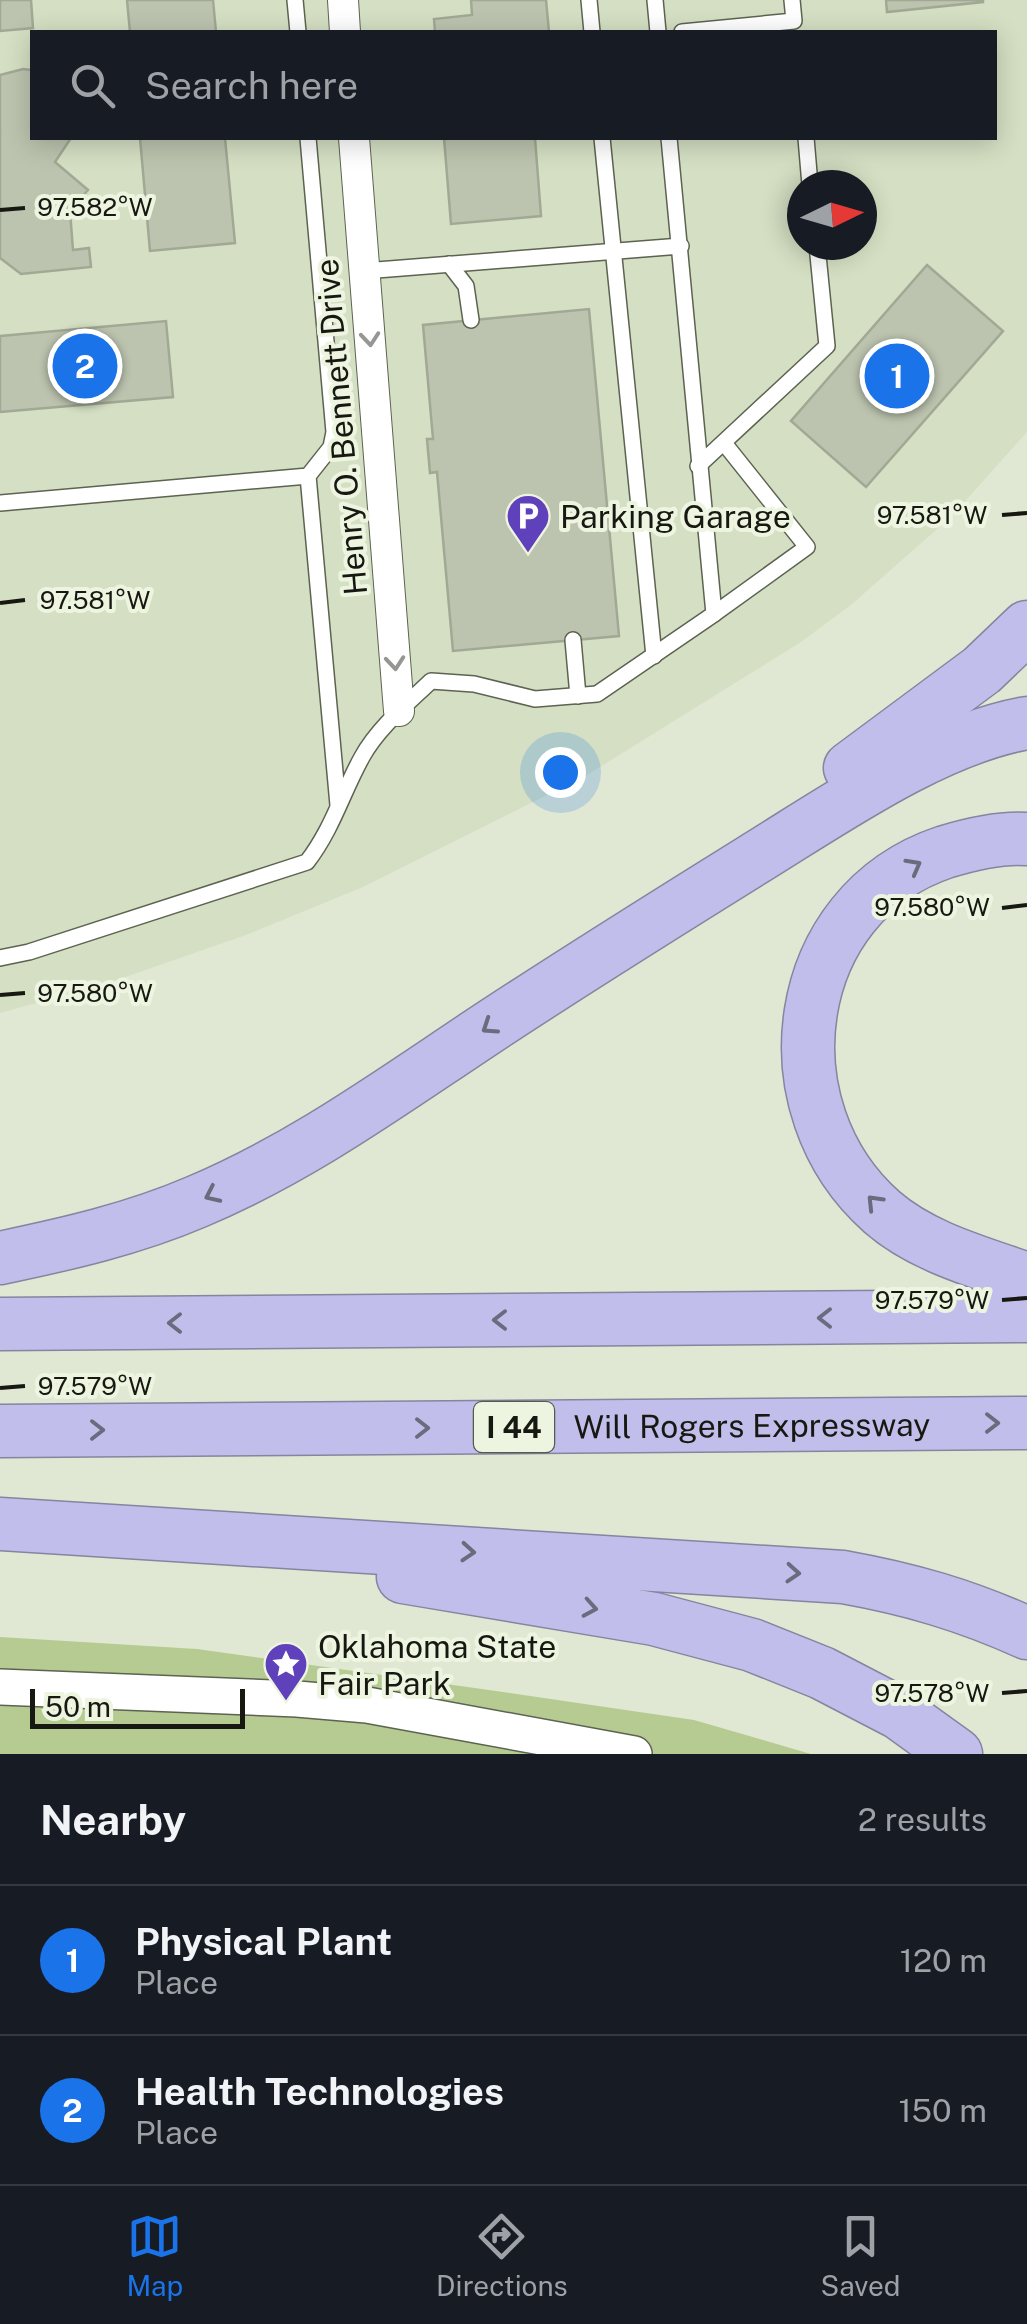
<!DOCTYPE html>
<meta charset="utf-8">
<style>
body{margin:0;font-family:"Public Sans",sans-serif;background:#242831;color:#f1f3f6}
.compass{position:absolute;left:787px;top:170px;width:90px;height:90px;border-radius:50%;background:#171b24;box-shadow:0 5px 25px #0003;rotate:85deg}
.scale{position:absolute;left:30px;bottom:25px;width:215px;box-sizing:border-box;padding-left:10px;border:5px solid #161811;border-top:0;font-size:28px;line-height:35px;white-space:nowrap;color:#161811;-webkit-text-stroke:8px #edf5e0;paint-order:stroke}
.you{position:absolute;left:560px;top:772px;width:35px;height:35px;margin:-25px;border:8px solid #fff;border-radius:50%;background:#1a73e8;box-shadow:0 0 0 15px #1a73e833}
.badge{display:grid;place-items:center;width:65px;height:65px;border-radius:50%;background:#1a73e8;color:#fff;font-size:32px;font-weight:700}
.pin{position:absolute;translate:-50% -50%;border:5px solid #fff;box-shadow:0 2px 10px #0006}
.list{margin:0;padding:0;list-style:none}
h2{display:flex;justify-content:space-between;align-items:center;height:130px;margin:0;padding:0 40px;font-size:42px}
h2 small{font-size:32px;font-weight:400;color:#9ea1a6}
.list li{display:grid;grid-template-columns:65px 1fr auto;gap:30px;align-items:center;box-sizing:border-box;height:150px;padding:0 40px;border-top:2px solid #363941}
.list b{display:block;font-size:38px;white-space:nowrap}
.list p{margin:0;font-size:32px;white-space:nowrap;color:#9ea1a6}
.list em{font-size:32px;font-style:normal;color:#9ea1a6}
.icon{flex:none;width:55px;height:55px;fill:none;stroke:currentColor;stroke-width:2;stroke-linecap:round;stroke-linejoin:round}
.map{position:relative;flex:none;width:1027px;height:1754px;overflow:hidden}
.search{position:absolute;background:#171b24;box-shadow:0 5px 25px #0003;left:30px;right:30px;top:30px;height:110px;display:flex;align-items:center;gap:25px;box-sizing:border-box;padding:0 35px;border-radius:0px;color:#9ea1a6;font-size:38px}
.sheet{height:430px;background:#171b24}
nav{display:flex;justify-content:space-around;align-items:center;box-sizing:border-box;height:140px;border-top:2px solid #363941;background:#171b24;font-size:28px;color:#9ea1a6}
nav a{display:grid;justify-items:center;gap:5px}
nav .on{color:#1a73e8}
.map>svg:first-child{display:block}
</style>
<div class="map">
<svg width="1027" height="1754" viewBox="0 0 1027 1754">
<rect width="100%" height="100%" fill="#e0e8d3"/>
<path fill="#d4dfc3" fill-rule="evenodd" d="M0,0H1027V432L952,516L852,604L801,642L587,775L363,887L246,935L105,984L0,1013ZM32,32H994V138H32ZM802,185H862V245H802Z"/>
<polygon fill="#b6cb91" points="0,1637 197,1649 503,1692 694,1720 811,1754 0,1754"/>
<g fill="#bcc4af" stroke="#a1a995" stroke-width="2.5">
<polygon points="0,0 31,0 33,28 0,31"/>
<polygon points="127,0 213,0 216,32 130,32"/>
<polygon points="471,0 546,0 549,32 435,32 434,19 472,15"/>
<polygon points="886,0 983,0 983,2 887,12"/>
<polygon points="23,69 32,70 32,138 71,138 55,162 88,190 70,211 73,250 89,248 91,267 21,274 0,258 0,75"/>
<polygon points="140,138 225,138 235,243 150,251"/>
<polygon points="444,138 535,138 541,216 451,224"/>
<polygon points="927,265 1003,331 866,487 791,421"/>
<polygon points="589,309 619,636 453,651 437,472 430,473 427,439 433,439 423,325"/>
<polygon points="166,321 173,397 0,412 0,336"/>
</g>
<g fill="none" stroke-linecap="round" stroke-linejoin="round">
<defs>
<g id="service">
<polyline points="295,0 298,32"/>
<polyline points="589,0 592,32"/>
<polyline points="655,0 658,32"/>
<polyline points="682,32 794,21 792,0"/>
<polyline points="602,138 654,656"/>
<polyline points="806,138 810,185"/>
<polyline points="449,264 466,286 471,320"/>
<polyline points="364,271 681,246"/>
<polyline points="698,466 827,346 817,245"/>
<polyline points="308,476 338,805"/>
<polyline points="0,503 308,476 331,447 334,432 308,138"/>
<polyline points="714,614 807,547 724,443"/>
<polyline points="573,640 578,696"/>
<path d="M0,958L29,952L307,862C333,828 342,793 362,757C378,728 407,704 431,681L474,684L535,699L597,694L714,614L669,138"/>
</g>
<g id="minor">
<polyline points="343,0 345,32"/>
<polyline points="354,138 399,711"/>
</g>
<polyline id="tertiary" points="0,1687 297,1699 367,1705 634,1754"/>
<g id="motorway">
<polyline points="850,768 982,670 1027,627"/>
<path d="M1027,839C1000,837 971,844 945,852C789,904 764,1108 882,1212C922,1247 979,1262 1027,1279"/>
<path d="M0,1258C67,1244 133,1229 196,1202C299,1159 390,1093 482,1032C571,973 661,917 751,861C831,812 934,739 1027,723"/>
<polyline points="0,1324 1027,1316"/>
<path id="s1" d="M0,1431L1027,1423"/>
<path d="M0,1524L843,1577C910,1589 965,1605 1027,1633"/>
<polyline points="403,1577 654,1619 752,1645 822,1673 899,1713 956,1754"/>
</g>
</defs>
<use href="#service" stroke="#5c6351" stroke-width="18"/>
<use href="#minor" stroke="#5c6351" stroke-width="32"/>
<use href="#tertiary" stroke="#5c6351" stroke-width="38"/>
<use href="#motorway" stroke="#86849f" stroke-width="55"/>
<use href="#service" stroke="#fff" stroke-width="15"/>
<use href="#minor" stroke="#fff" stroke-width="30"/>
<use href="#tertiary" stroke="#fff" stroke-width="35"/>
<use href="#motorway" stroke="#c2beec" stroke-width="52"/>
</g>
<defs><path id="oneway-chevron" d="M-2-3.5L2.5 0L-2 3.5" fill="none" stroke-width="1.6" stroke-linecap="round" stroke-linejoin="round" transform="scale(2.5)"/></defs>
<g stroke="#969794">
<use href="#oneway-chevron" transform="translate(370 339) rotate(85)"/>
<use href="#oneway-chevron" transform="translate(395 663) rotate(85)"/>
</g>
<g stroke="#6c6b7e">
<use href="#oneway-chevron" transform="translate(914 866) rotate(-29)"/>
<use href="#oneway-chevron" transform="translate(489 1027) rotate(146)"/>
<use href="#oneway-chevron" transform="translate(212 1195) rotate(155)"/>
<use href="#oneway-chevron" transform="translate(874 1202) rotate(-134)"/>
<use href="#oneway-chevron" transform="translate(825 1318) rotate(180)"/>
<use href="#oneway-chevron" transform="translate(500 1320) rotate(180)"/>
<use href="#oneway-chevron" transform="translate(175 1323) rotate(180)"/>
<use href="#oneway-chevron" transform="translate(992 1423)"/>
<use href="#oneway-chevron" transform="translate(422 1428)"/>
<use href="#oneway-chevron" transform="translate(97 1430)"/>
<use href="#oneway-chevron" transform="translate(468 1552) rotate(4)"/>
<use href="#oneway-chevron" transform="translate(793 1573) rotate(4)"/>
<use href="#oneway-chevron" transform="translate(590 1608) rotate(10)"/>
</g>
<path fill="none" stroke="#161811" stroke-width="4" d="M0,210L25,208M1002,515L1027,513M0,603L25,600M1002,908L1027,905M0,995L25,993M1002,1300L1027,1298M0,1388L25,1386M1002,1693L1027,1691"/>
<defs>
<symbol id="parking-pin" viewBox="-11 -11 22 30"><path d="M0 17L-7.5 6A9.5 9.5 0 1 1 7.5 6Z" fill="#5f42bb" stroke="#edf5e0"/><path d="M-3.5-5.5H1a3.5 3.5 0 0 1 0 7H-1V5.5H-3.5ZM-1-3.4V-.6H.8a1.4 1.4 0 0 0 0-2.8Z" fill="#fff"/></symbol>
<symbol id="sight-pin" viewBox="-11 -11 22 30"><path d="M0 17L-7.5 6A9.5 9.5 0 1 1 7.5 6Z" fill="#5f42bb" stroke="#edf5e0"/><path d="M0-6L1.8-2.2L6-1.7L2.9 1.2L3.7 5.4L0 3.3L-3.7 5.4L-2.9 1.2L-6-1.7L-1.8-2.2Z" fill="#fff"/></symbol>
</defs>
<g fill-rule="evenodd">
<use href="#parking-pin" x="503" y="491" width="50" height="68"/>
<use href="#sight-pin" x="261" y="1639" width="50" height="68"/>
</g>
<g text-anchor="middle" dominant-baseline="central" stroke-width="8" stroke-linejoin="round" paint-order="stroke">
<rect fill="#edf5e0" stroke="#565a4f" stroke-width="2.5" x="474" y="1402" width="80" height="50" rx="8"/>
<g font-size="30" font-weight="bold" fill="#161811">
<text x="514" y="1427">I 44</text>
</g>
<g font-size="32" fill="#161811" stroke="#edf5e0">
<text transform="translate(341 427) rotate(-95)">Henry O. Bennett Drive</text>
<text stroke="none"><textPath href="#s1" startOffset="752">Will Rogers Expressway</textPath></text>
</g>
<g font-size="32" fill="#161811" stroke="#edf5e0" text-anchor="start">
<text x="560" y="516">Parking Garage</text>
<text x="318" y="1646">Oklahoma State<tspan x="318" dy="37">Fair Park</tspan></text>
</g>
</g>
<g font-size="25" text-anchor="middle" fill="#161811" stroke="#edf5e0" stroke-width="8" stroke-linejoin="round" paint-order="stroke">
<text x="95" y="216">97.582°W</text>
<text x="932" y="524">97.581°W</text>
<text x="95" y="609">97.581°W</text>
<text x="932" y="916">97.580°W</text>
<text x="95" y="1002">97.580°W</text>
<text x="932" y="1309">97.579°W</text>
<text x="95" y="1395">97.579°W</text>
<text x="932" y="1702">97.578°W</text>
</g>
</svg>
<svg class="compass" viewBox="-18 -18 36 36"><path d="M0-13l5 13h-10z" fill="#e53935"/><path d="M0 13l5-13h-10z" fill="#9ea1a6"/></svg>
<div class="scale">50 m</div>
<div class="you"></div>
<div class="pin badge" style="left:897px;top:376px">1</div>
<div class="pin badge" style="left:85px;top:366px">2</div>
<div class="search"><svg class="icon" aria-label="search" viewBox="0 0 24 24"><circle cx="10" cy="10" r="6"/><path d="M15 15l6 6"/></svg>Search here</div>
</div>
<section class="sheet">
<h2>Nearby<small>2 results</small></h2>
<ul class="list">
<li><span class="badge">1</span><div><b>Physical Plant</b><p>Place</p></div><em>120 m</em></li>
<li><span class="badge">2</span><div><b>Health Technologies</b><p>Place</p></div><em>150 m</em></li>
</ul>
</section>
<nav>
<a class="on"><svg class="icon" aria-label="map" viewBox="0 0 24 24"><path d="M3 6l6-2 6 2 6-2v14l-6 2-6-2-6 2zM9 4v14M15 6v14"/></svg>Map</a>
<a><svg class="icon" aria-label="directions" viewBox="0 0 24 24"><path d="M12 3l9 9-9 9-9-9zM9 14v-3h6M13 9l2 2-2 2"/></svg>Directions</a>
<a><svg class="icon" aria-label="saved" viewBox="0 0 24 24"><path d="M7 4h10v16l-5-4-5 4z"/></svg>Saved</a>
</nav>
